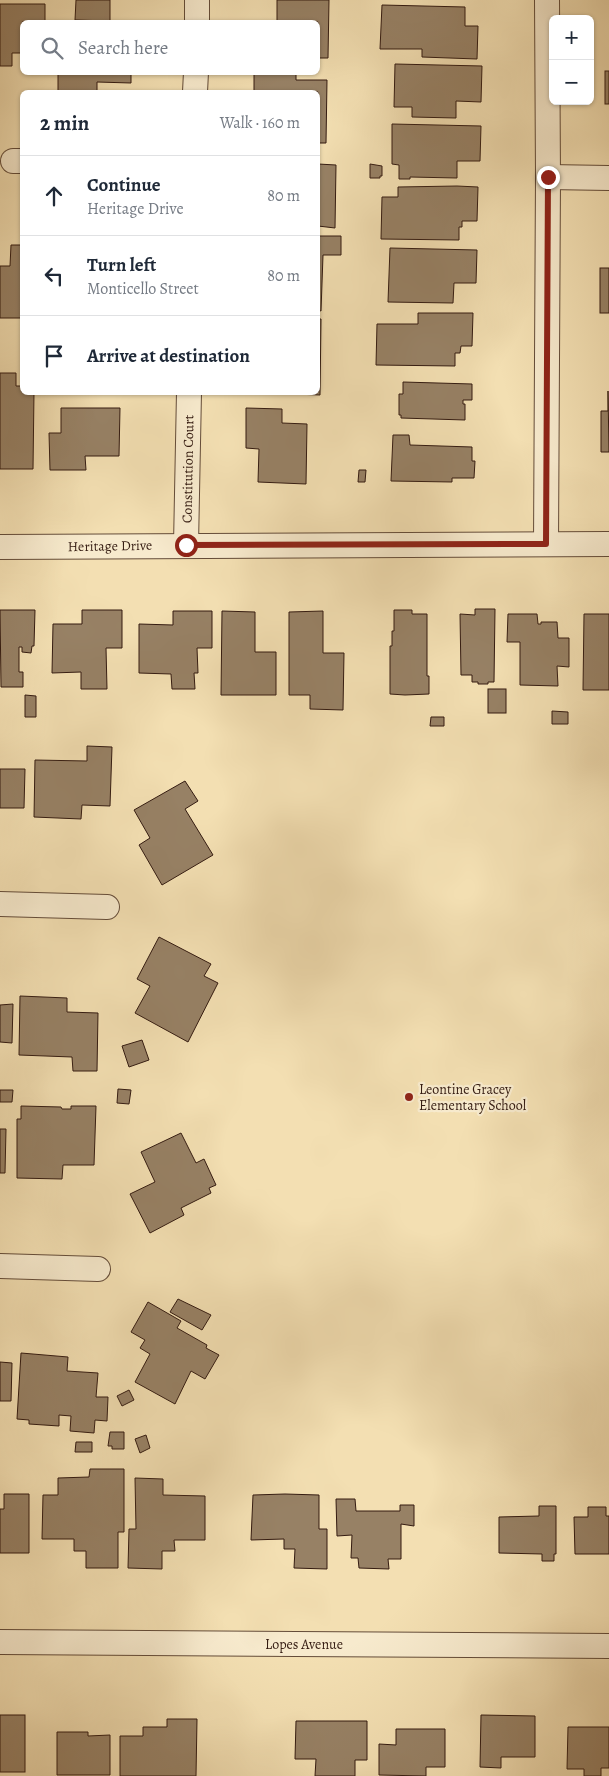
<!DOCTYPE html>
<meta charset="utf-8">
<style>
body{margin:0;font-family:Alegreya,serif;background:#f2f2f3;color:#1f2937}
.controls{position:absolute;right:15px;top:15px;display:grid;overflow:hidden;border-radius:8px;box-shadow:0 1px 4px #0004}
.controls button{width:45px;height:45px;display:grid;place-items:center;padding:0;border:0;border-bottom:1px solid #e0e1e3;background:#fff;color:#1f2937;font:25px sans-serif}
.stop{position:absolute;width:15px;height:15px;margin:-11px;border:4px solid #8f2418;border-radius:50%;background:#fff}
.stop.end{background:#8f2418;border-color:#fff;box-shadow:0 1px 5px #0008}
.list{margin:0;padding:0;list-style:none}
h2{display:flex;justify-content:space-between;align-items:center;height:65px;margin:0;padding:0 20px;font-size:21px}
h2 small{font-size:16px;font-weight:400;color:#747a83}
.list li{display:grid;grid-template-columns:32px 1fr auto;gap:15px;align-items:center;box-sizing:border-box;height:80px;padding:0 20px;border-top:1px solid #e0e1e3}
.list b{display:block;font-size:19px;white-space:nowrap}
.list p{margin:0;font-size:16px;white-space:nowrap;color:#747a83}
.list em{font-size:16px;font-style:normal;color:#747a83}
.icon{flex:none;width:28px;height:28px;fill:none;stroke:currentColor;stroke-width:2;stroke-linecap:round;stroke-linejoin:round}
.map{position:relative;flex:none;width:609px;height:1776px;overflow:hidden}
.search{position:absolute;background:#fff;box-shadow:0 1px 4px #0004;left:20px;top:20px;width:300px;height:55px;display:flex;align-items:center;gap:12px;box-sizing:border-box;padding:0 18px;border-radius:8px;color:#747a83;font-size:19px}
.panel{position:absolute;background:#fff;box-shadow:0 1px 4px #0004;left:20px;top:90px;width:300px;height:305px;border-radius:8px}
.map>svg:first-child{display:block}
</style>
<div class="map">
<svg width="609" height="1776" viewBox="0 0 609 1776">
<rect width="100%" height="100%" fill="#f3dfb2"/>
<filter id="stains"><feTurbulence type="fractalNoise" baseFrequency=".004" numOctaves="4"/><feColorMatrix values="0 0 0 0 .2 0 0 0 0 .09 0 0 0 0 .02 0 0 0 .5 -.17"/></filter>
<radialGradient id="worn" r=".72"><stop offset=".6" stop-color="#630" stop-opacity="0"/><stop offset="1" stop-color="#630" stop-opacity=".3"/></radialGradient>
<g fill="#978165" stroke="#341b11">
<polygon points="76,0 110,0 110,21 75,20"/>
<polygon points="277,0 329,0 328,58 318,58 318,22 277,22"/>
<polygon points="0,4 45,4 45,22 22,22 22,53 12,53 12,66 0,66"/>
<polygon points="382,5 465,7 465,26 478,26 477,59 422,57 422,49 380,49"/>
<polygon points="395,64 482,66 481,102 456,101 456,118 412,117 412,107 394,107"/>
<rect x="605" y="71" width="4" height="33"/>
<polygon points="58,72 131,72 131,83 97,82 97,92 58,92"/>
<polygon points="254,72 296,72 296,80 327,80 326,143 318,143 318,92 254,92"/>
<polygon points="392,124 481,126 480,161 457,161 457,178 410,177 410,179 399,179 399,165 392,164"/>
<polygon points="318,164 336,165 335,228 318,226"/>
<polygon points="370,164 382,166 382,176 380,176 380,178 370,178"/>
<polygon points="457,186 478,187 477,221 462,221 462,227 459,227 459,240 381,239 382,197 398,197 398,187"/>
<polygon points="318,236 341,236 341,255 323,255 321,311 318,310"/>
<polygon points="11,245 22,245 22,318 0,318 0,266 10,266"/>
<polygon points="390,248 477,250 476,283 454,283 453,303 388,302"/>
<rect x="600" y="268" width="9" height="45"/>
<polygon points="418,313 473,313 472,346 461,346 460,353 455,353 455,366 376,365 377,324 418,324"/>
<polygon points="318,319 321,319 320,395 268,393 318,392"/>
<polygon points="0,373 16,373 16,386 22,386 22,392 34,392 33,469 0,469"/>
<polygon points="403,382 472,384 472,400 463,400 463,404 465,404 465,420 401,418 401,415 399,415 399,394 403,394"/>
<polygon points="608,391 609,452 601,452 601,411 608,411"/>
<polygon points="61,408 120,408 119,456 85,456 86,470 50,470 49,433 61,433"/>
<polygon points="246,408 282,409 282,423 307,424 306,484 258,482 259,449 246,448"/>
<polygon points="393,435 409,435 410,445 472,447 472,461 475,461 474,478 452,478 452,482 391,481"/>
<polygon points="359,470 366,470 365,482 358,482"/>
<polygon points="475,609 495,609 494,682 488,682 488,684 478,684 478,682 472,682 472,675 461,675 460,614 475,615"/>
<polygon points="0,610 35,610 34,646 32,646 31,653 22,652 22,647 19,647 19,672 23,672 23,687 1,687"/>
<polygon points="82,610 122,610 122,648 106,648 107,689 81,689 81,672 52,673 53,624 82,624"/>
<polygon points="394,610 412,610 412,614 427,614 427,676 429,676 429,694 405,695 390,694 390,646 392,646 392,631 394,631"/>
<polygon points="173,611 212,611 212,648 197,648 198,673 194,673 195,689 172,689 171,674 139,673 139,624 173,625"/>
<polygon points="222,611 255,612 255,652 276,652 276,695 221,695"/>
<polygon points="323,611 323,653 344,653 343,710 310,709 310,695 289,695 289,612"/>
<polygon points="508,614 537,614 538,624 541,624 541,622 557,622 558,638 569,638 569,667 557,666 558,686 520,685 520,642 507,642"/>
<polygon points="584,614 609,614 609,690 583,690"/>
<rect x="488" y="689" width="18" height="24"/>
<polygon points="25,695 36,696 36,717 25,717"/>
<polygon points="552,711 568,712 568,724 552,724"/>
<polygon points="431,717 444,717 444,726 430,726"/>
<polygon points="87,746 112,747 110,806 82,805 81,819 34,817 35,760 87,761"/>
<polygon points="0,769 25,769 24,808 0,808"/>
<polygon points="185,781 198,801 185,809 213,855 162,885 139,845 150,838 134,810"/>
<polygon points="159,937 211,964 204,976 218,983 188,1042 135,1013 150,986 137,979"/>
<polygon points="20,996 67,998 67,1012 98,1013 97,1071 73,1071 72,1057 19,1055"/>
<polygon points="13,1004 12,1043 0,1042 0,1005"/>
<polygon points="142,1040 149,1060 129,1067 122,1046"/>
<polygon points="118,1089 131,1090 129,1104 117,1103"/>
<polygon points="0,1090 13,1090 12,1102 0,1102"/>
<polygon points="21,1106 61,1107 62,1109 71,1109 71,1106 96,1106 94,1165 63,1165 62,1179 17,1178 17,1119 21,1119"/>
<polygon points="0,1129 6,1129 5,1173 0,1173"/>
<polygon points="181,1133 196,1163 204,1159 216,1185 209,1188 211,1193 181,1208 184,1215 150,1233 130,1194 155,1182 141,1152"/>
<polygon points="178,1299 211,1315 202,1330 170,1312"/>
<polygon points="148,1302 181,1321 177,1328 207,1345 206,1348 219,1355 205,1379 191,1371 175,1404 135,1382 150,1354 140,1348 145,1340 131,1332"/>
<polygon points="21,1353 68,1357 67,1371 98,1373 96,1397 108,1397 107,1421 95,1420 94,1433 70,1431 71,1416 59,1415 59,1426 29,1424 29,1420 17,1419"/>
<polygon points="0,1362 12,1363 11,1401 0,1401"/>
<polygon points="129,1390 134,1400 122,1406 117,1396"/>
<polygon points="110,1432 124,1432 124,1449 112,1449 112,1446 108,1446"/>
<polygon points="146,1435 150,1448 140,1453 135,1439"/>
<polygon points="76,1442 92,1442 92,1452 75,1452"/>
<polygon points="90,1469 124,1469 124,1532 118,1532 118,1568 86,1568 86,1551 74,1551 74,1539 42,1539 43,1495 58,1495 58,1478 89,1477"/>
<polygon points="135,1478 163,1479 163,1495 205,1496 205,1540 174,1540 175,1551 162,1551 162,1569 128,1568 129,1529 136,1529"/>
<polygon points="4,1494 29,1494 29,1553 0,1553 0,1509 4,1509"/>
<polygon points="285,1494 319,1495 319,1529 327,1529 327,1569 294,1568 295,1549 284,1549 284,1539 251,1540 253,1495"/>
<polygon points="336,1499 355,1499 356,1511 400,1511 400,1505 414,1505 414,1526 401,1524 401,1559 388,1559 389,1569 359,1568 358,1558 351,1558 352,1535 337,1536"/>
<polygon points="539,1506 556,1506 556,1554 554,1554 554,1561 542,1561 542,1554 499,1553 499,1517 539,1516"/>
<polygon points="588,1507 606,1507 606,1516 609,1516 609,1554 575,1554 574,1517 588,1517"/>
<rect x="0" y="1715" width="25" height="57"/>
<polygon points="481,1715 535,1716 535,1757 501,1757 501,1768 480,1767"/>
<polygon points="167,1719 197,1719 196,1776 120,1776 120,1736 143,1736 143,1727 167,1727"/>
<polygon points="296,1721 367,1721 367,1760 355,1760 355,1776 315,1776 316,1759 295,1759"/>
<polygon points="568,1727 609,1727 609,1768 601,1768 601,1776 584,1776 584,1769 567,1769"/>
<polygon points="396,1729 445,1729 445,1767 426,1767 426,1776 379,1775 379,1744 396,1745"/>
<polygon points="57,1732 88,1732 88,1736 110,1735 110,1775 57,1775"/>
</g>
<g fill="none" stroke-linecap="round" stroke-linejoin="round">
<defs>
<g id="minor">
<polyline points="197,22 197,0"/>
<polyline points="195,92 196,72"/>
<polyline points="13,161 22,161"/>
<polyline points="548,177 609,178"/>
<polyline points="546,544 548,177 547,0"/>
<polyline points="186,545 189,392"/>
<polyline points="0,547 609,544"/>
<polyline points="0,904 107,907"/>
<polyline points="0,1266 98,1269"/>
<polyline points="0,1642 609,1646"/>
</g>
</defs>
<use href="#minor" stroke="#644c39" stroke-width="26"/>
<use href="#minor" stroke="#f7eacd" stroke-width="24"/>
</g>
<g fill="none" stroke-linecap="round" stroke-linejoin="round">
<polyline stroke="#8f2418" stroke-width="6" points="186,545 546,544 548,177"/>
</g>
<circle fill="#8f2418" stroke="#f7eacd" stroke-width="2" cx="409" cy="1097" r="5"/>
<g text-anchor="middle" dominant-baseline="central" stroke-width="4.5" stroke-linejoin="round" paint-order="stroke">
<g font-size="14" fill="#341b11" stroke="#f7eacd">
<text transform="translate(188 469) rotate(-89)">Constitution Court</text>
<text transform="translate(110 546) rotate(-1)">Heritage Drive</text>
<text x="304" y="1644">Lopes Avenue</text>
</g>
<g font-size="14" fill="#341b11" stroke="#f7eacd" text-anchor="start">
<text x="419" y="1089">Leontine Gracey<tspan x="419" dy="16">Elementary School</tspan></text>
</g>
</g>
<rect width="100%" height="100%" filter="url(#stains)"/>
<rect width="100%" height="100%" fill="url(#worn)"/>
</svg>
<div class="controls">
<button>+</button>
<button>−</button>
</div>
<div class="stop" style="left:186px;top:545px"></div>
<div class="stop end" style="left:548px;top:177px"></div>
<div class="search"><svg class="icon" aria-label="search" viewBox="0 0 24 24"><circle cx="10" cy="10" r="6"/><path d="M15 15l6 6"/></svg>Search here</div>
<section class="panel">
<h2>2 min<small>Walk · 160 m</small></h2>
<ul class="list">
<li><svg class="icon" aria-label="ahead" viewBox="0 0 24 24"><path d="M12 20V5M6 11l6-6 6 6"/></svg><div><b>Continue</b><p>Heritage Drive</p></div><em>80 m</em></li>
<li><svg class="icon" aria-label="left" viewBox="0 0 24 24"><path d="M17 20v-9H6M10 6l-5 5 5 5"/></svg><div><b>Turn left</b><p>Monticello Street</p></div><em>80 m</em></li>
<li><svg class="icon" aria-label="arrive" viewBox="0 0 24 24"><path d="M6 21V4h12l-3 4 3 4H6"/></svg><div><b>Arrive at destination</b></div></li>
</ul>
</section>
</div>
